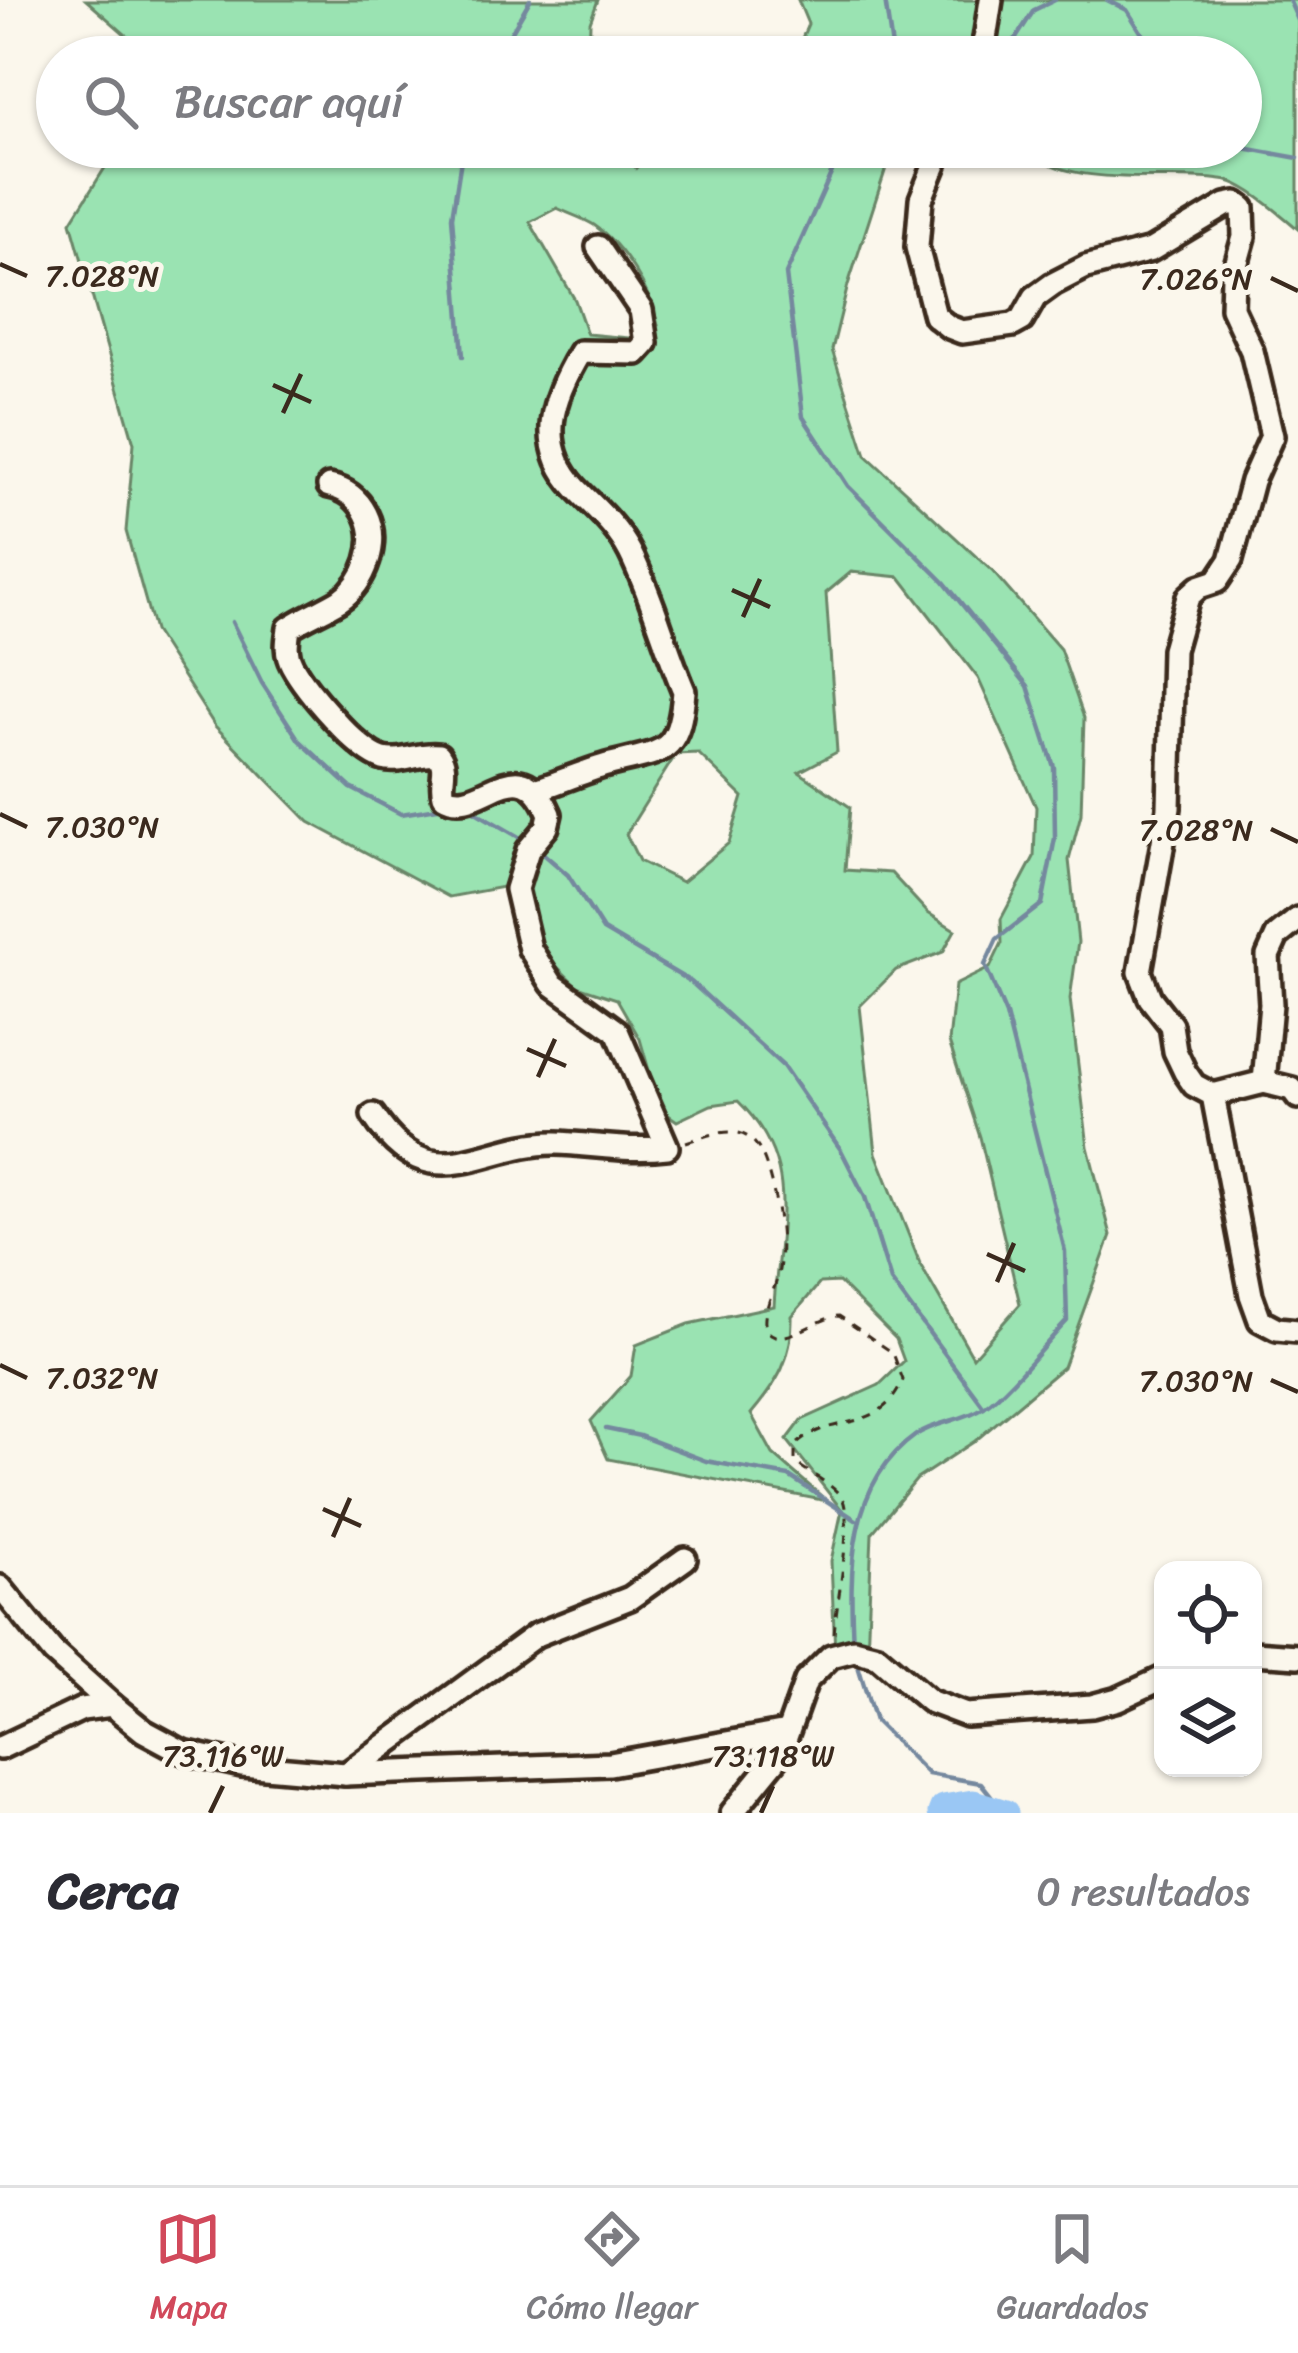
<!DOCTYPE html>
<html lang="es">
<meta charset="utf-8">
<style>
body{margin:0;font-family:Sriracha,sans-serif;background:#f2f2f3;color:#2b2b33}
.controls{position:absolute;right:36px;bottom:36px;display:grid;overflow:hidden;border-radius:24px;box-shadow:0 3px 9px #0004}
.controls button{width:108px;height:108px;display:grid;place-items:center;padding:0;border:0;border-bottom:3px solid #e1e1e2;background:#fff;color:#2b2b33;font:60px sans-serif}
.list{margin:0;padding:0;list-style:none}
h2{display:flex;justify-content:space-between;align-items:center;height:156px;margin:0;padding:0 48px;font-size:51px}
h2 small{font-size:39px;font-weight:400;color:#7c7c81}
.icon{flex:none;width:66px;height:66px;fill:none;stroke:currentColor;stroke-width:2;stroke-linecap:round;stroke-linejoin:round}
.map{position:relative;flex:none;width:1298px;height:1813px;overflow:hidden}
.search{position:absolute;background:#fff;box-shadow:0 3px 9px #0004;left:36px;right:36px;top:36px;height:132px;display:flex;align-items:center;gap:30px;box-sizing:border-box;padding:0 42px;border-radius:66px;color:#7c7c81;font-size:45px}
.sheet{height:372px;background:#fff}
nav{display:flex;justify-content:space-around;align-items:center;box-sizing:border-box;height:168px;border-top:3px solid #e1e1e2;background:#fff;font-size:33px;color:#7c7c81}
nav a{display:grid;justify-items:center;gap:6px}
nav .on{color:#d1495b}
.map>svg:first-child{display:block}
</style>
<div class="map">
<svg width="1298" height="1813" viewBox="0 0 1298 1813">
<rect width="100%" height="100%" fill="#fbf7ec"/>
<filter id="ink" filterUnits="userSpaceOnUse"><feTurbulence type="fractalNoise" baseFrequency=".00833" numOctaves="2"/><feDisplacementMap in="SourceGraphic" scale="24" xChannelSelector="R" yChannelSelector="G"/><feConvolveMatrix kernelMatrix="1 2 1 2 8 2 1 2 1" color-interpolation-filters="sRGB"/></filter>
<g filter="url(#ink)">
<g fill="#9ae3b2" stroke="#6a8668" stroke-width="3" fill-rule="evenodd">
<polygon points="86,0 598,0 590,22 589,57 151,57"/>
<path d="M798,0H1298V229C1283,216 1246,185 1228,181C1172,170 1068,193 1025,147H1241V57H794L808,24Z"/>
<path d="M118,147H621L636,168L655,147H901L887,165L848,285L832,350L866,455L993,572L1060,649L1084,718L1081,814L1069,860L1078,942L1070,999L1088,1147L1111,1235L1063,1367L975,1441L917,1479L872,1533L867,1654L835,1652L831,1561L842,1510L787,1440L802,1420L879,1385L904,1361L896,1339L839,1282L820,1283L792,1316C793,1358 778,1382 751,1414L773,1454L827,1501L608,1459L591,1421L631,1376L636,1345L689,1324L774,1306C778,1228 803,1164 738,1101L711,1105L677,1121L660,1109L640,1039L617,999L577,986L538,948L524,883L449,897L309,822L215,726L154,631L126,531L134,443L71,222ZM557,208C569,214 583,218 594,225C624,246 650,290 658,325L629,338L587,334L575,300L530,222ZM851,572L900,577L978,678L1036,807L1034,857L1001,919L1002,943L990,968L955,985L949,1042L980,1137L1020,1304L973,1357L921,1266L876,1153L860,1006L896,970L943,952L955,930L928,913L891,873L845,870L850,807L799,772L837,752L826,593ZM698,753L743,797L729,843L682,882L639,861L626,834L676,754Z"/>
</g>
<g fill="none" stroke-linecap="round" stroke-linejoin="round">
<g stroke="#74889e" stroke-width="4.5">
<polyline points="885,0 893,54 932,57"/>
<polyline points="1107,0 1127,10 1157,57"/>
<polyline points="1289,0 1298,20"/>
<polyline points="497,57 530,0"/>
<polyline points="1004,57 1034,10 1055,0"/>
<polyline points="463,147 452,217 463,356"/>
<path d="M843,147L786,274L803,417L848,486L944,582L1028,686L1054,767L1055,838L1042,904L997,939L985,965L1006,1015L1065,1251L1067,1321C1044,1345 1009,1390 984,1407C964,1421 936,1421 916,1435C848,1483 849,1571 853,1645"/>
<polyline points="1238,147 1298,158"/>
<polyline points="232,622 262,683 299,740 351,788 401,814 450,806"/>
<polyline points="467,807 524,840"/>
<polyline points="539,850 568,875 603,930 691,982 783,1066 841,1150 865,1197 891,1281 984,1407"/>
<polyline points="606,1429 640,1436 706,1461 789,1476 856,1520"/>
<polyline points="855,1656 875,1721 928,1774 981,1783 1004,1812"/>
</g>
<polyline stroke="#9ac7f4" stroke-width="27" points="941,1813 943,1808 973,1803 1005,1813"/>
<defs>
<g id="minor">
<polyline points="978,57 985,39 991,0"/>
<polyline points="942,147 921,199 917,247 935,316 949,327 962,332 1013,325 1022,320 1035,297 1053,284 1086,267 1151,250 1226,205 1236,203 1243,208 1244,237 1233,276 1232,308 1252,351 1272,436 1252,481 1231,560 1217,581 1199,587 1188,597 1173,650 1169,808 1140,972 1150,998 1171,1025 1175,1051 1185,1072 1194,1085 1213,1095 1251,1295 1260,1320 1277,1329 1298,1331"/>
<path d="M329,486C346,489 358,498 366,514C380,542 366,582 340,600C324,610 305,617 289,628C287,642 285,652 292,665C305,689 357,751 383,759C402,764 419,752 439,755C449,769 439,781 444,796C480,818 519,741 550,814L547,827L528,850L516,889L530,949L552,984L617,1031L667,1147C629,1152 593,1144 556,1143C482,1142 431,1204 373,1115"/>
<path d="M536,790C560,782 583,772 607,765C662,750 679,758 684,691C665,646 652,596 630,552C616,525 596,509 576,488C535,444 553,397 580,352L637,353L646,343L641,310L598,247"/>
<polyline points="1298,919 1277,936 1268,956 1271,1004 1264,1082 1292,1089 1298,1097"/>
<polyline points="1213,1095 1264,1082"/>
<polyline points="0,1587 54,1653 112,1705"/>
<polyline points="1253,1653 1298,1656"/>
<polyline points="0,1748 82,1709 112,1705 144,1731 183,1752 242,1765 345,1774 610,1764 787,1732"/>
<polyline points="346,1774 536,1635 630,1598 685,1559"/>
<polyline points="732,1813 780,1754 806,1681 831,1656 854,1650 877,1656 929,1701 966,1715 1092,1706 1118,1699 1163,1678"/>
</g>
</defs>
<use href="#minor" stroke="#3b2a1e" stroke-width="30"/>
<path stroke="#3b2a1e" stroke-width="3" stroke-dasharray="9 9" stroke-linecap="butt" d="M686,1142C730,1128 755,1121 769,1175C778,1208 785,1241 778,1275C775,1291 755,1323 771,1334C787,1345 819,1317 839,1316L893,1353L903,1380C879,1437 830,1411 795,1446V1462C809,1474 832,1483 842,1498C854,1519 836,1605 834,1634"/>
<use href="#minor" stroke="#fbf7ec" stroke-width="21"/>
</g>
</g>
<path fill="none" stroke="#3b2a1e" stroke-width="4.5" d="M0,264L27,276M1271,278L1298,291M273,385L311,402M283,413L301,374M732,590L770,607M743,617L760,579M0,814L27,827M1271,829L1298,842M527,1049L566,1066M538,1077L555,1039M987,1254L1025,1271M997,1282L1014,1243M0,1365L27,1378M1271,1380L1298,1392M323,1509L361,1526M333,1537L350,1498M210,1813L223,1786M761,1813L773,1786"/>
<g font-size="30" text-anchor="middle" fill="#3b2a1e" stroke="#fbf7ec" stroke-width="10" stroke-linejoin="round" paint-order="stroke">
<text x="102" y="286">7.028°N</text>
<text x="1196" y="289">7.026°N</text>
<text x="102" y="837">7.030°N</text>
<text x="1196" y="840">7.028°N</text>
<text x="102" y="1388">7.032°N</text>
<text x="1196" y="1391">7.030°N</text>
<text x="223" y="1766">73.116°W</text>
<text x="773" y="1766">73.118°W</text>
</g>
</svg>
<div class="controls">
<button><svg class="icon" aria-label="locate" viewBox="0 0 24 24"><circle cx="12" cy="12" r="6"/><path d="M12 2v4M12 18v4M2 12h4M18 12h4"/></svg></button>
<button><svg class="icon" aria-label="layers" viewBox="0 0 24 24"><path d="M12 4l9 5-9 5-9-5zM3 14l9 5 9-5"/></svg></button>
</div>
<div class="search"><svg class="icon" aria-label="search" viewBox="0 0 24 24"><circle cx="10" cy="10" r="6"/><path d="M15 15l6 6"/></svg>Buscar aquí</div>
</div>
<section class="sheet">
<h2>Cerca<small>0 resultados</small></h2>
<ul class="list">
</ul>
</section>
<nav>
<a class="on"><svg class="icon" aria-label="map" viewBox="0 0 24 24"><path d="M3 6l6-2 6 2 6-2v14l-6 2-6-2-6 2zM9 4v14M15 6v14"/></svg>Mapa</a>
<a><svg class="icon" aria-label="directions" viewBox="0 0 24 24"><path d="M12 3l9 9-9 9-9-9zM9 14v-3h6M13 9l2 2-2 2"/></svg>Cómo llegar</a>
<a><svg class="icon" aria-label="saved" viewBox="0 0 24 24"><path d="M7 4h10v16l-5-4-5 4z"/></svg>Guardados</a>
</nav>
